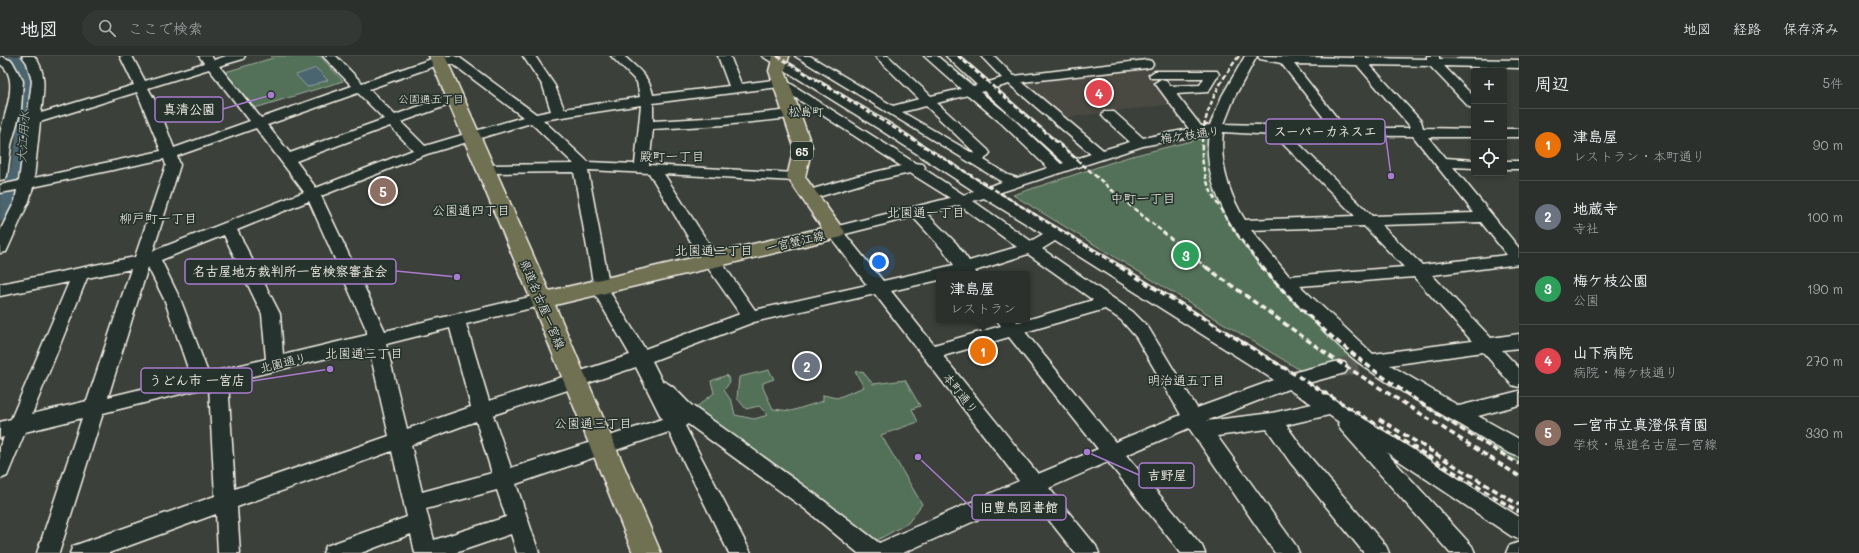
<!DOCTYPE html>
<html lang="ja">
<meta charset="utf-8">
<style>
body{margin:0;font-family:Mali,"Klee One",sans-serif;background:#343834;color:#f1f3f6}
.controls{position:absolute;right:12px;top:12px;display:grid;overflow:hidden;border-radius:4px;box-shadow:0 2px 6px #0003}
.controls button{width:36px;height:36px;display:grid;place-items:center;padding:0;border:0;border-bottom:1px solid #484b48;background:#2c302c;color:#f1f3f6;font:20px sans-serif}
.you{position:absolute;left:879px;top:206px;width:14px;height:14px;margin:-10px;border:3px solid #fff;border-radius:50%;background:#1a73e8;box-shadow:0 0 0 6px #1a73e833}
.badge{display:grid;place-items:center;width:26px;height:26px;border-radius:50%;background:#bca0f2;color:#fff;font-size:13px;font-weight:700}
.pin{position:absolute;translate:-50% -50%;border:2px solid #fff;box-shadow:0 1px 4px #0006}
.popup{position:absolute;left:936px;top:215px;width:94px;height:52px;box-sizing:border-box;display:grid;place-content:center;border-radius:4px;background:#2c302c;filter:drop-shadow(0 1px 3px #0005);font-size:13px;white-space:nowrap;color:#a6a9a9}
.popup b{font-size:15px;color:#f1f3f6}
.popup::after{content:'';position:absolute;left:50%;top:100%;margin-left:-8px;border:8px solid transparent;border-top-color:#2c302c}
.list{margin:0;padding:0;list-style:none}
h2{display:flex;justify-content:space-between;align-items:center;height:52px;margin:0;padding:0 16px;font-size:17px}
h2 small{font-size:13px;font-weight:400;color:#a6a9a9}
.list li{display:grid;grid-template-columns:26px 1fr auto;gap:12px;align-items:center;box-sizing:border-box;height:72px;padding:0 16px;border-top:1px solid #484b48}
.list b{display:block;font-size:15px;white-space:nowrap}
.list p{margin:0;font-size:13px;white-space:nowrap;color:#a6a9a9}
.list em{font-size:13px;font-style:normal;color:#a6a9a9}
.icon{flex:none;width:22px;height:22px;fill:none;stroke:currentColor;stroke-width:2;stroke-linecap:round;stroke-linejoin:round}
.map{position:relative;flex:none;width:1519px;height:497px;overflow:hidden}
header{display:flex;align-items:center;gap:24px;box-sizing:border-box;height:56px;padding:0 20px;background:#2c302c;border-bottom:1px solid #484b48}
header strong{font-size:19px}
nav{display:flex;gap:22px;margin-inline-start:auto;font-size:14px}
.search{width:280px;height:36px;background:#343834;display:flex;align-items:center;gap:10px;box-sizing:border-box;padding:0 14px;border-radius:22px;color:#a6a9a9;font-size:15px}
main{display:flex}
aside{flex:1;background:#2c302c}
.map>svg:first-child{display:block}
</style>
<header>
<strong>地図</strong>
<div class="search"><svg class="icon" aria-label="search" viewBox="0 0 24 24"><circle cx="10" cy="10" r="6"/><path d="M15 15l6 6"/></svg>ここで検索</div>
<nav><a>地図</a><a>経路</a><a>保存済み</a></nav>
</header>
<main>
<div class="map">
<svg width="1519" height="497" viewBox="0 0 1519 497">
<rect width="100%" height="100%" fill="#3b403a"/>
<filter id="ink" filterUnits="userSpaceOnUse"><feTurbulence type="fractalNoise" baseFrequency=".025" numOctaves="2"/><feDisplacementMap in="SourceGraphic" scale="8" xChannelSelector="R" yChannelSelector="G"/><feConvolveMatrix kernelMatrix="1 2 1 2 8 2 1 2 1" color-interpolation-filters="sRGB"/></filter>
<g filter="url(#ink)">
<polygon fill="#4a4a43" points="1144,11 1173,48 1063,62 1020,25"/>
<g fill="#527058" stroke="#a3b0a0">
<polygon points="271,0 320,0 343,25 255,52 225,16 273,2"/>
<polygon points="1207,81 1213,125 1223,148 1362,304 1305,317 1013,139 1128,101"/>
<polygon points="769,314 774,323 763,327 763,332 773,353 791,355 823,345 823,339 837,342 864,331 855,316 862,315 873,328 905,324 920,350 912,353 918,366 881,379 922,448 908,467 872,487 694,353 714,337 711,325 727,319 730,326 724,334 732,346 735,359 754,363 768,359 759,350 746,353 737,342 739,321"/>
<polygon points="1390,326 1519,398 1519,407 1435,357"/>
</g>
<polygon fill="#4b6570" stroke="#8f9da0" points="316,12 328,24 307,31 296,19"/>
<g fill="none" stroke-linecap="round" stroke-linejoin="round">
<polygon fill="#4b6570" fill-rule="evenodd" points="8,0 22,0 32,16 32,84 28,116 9,160 7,164 0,166 0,139 10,116 16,84 16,16"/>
<polyline stroke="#575b54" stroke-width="19" stroke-dasharray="19 10" stroke-linecap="butt" points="1339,312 1370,305"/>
<defs>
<g id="minor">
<path d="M0,0L12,5L23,25L21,53L11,89L7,120L5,123L0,124C0,110 0,92 0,78C4,59 21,21 0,8Z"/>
<path d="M22,0H34C48,16 43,38 41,57L134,29L120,0H132L145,25L204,7L199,0H211L214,4L226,0H245L243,3L219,10L261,62L352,30L323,0H336L362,27L440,0H454L460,2L536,58L551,55L543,30L523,0H535L555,30L564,53L640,41L637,26L611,0H624C637,12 650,21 653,39L729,30L718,0H730L741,28L781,23L785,24L915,107L923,108L925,111L924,113L964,139L974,135L879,73L762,0H777L889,67L987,131L1002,126L795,0H810L893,50L919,43L875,0H888L931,40L961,33L924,0H937L973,30L977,29L946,0H959L989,26L1002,22L981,0H994L1014,20L1147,4L1151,5L1153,8L1151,11L1147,12L1022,26L1103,94L1130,86L1104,62L1102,59L1104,56H1114L1143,82L1189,73L1155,27L1161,23L1165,24L1170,30L1200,29L1204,22H1151L1149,19L1155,15H1217L1219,18L1208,36L1176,38L1201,70L1210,69L1222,40L1245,0H1257L1235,40L1224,68L1331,71L1281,7L1260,3L1258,0L1354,2V0H1366V2L1427,3V0H1439V3L1519,4V12L1444,10L1474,41V52L1469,51L1430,10L1370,9L1421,65L1423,72L1474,73V81H1428L1445,102L1474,104V112L1453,111L1519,192V208L1432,219L1491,282L1519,278V292L1502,294L1519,312V331L1512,329L1483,296L1390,309L1459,350L1519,335V349L1478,360L1519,383V401C1499,394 1480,380 1461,369C1426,350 1390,330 1358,306C1342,294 1328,279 1314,265C1267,219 1198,150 1209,77L1143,90L998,137L1103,199L1292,317L1339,305L1345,307L1348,312L1345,317L1308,327L1519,461V483L1511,480L1386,396L1472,490L1475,497H1450L1341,374L1338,368L1339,366L1329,359L1286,369L1304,394L1386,490L1389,497H1364L1290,406L1267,373L1217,380L1296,490L1299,497H1275L1189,372L1126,399L1202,490L1205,497H1181L1108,406L1049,432L1096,490L1099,497H1075L1030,440L903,497H858L805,453L688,368L685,370L751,497H729L669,376L516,428L539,497H517L511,478L455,497H415L411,478L361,497H323L326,490L407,461L392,395L237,451L240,497H218L216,458L109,497H70L73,490L215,440L209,331L103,357L59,497H37L82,362L25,376L7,420L0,423V390L4,381L0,382V366L11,363L69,226L0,240V228L135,201L166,109L164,103L33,131L29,145L8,192L6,196L0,197V175L15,145L17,134L0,137V129L19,125L32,25L27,7ZM441,8H453L523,61L425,90L401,66L460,45L461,42L460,39H450L395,59L369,33ZM1294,8L1357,9L1409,69L1410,72H1345ZM209,13L250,65L174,92L158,50L148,32ZM1009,28L1091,98L1076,103L995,32ZM779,31L901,110L857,120L803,136L801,139L803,142L808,144L865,127L910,117L950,142L830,172L827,176L830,180L867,229L755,254L711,191L664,118L796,125L801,124L803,121L801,118L796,117L649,109L653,73L723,69L791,62L796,61L798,58L796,55L791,54L723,61L653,65V47ZM984,35L1064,107L1061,108L1010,60L980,36ZM137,36L161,95L34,122L40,66ZM358,37L384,63L290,97L267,69ZM968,39L1000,66L1048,112L1017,122L1008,119L984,104L990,97L988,94L937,47ZM641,49L635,108L588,106L543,64ZM926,50L975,97L974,98L902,56ZM531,67L574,108L486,109L481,110L479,113L481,116L486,117L574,116L595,238L630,299L489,345L466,268L548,248L550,244L548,240L542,238L385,275L321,140L427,98ZM390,70L413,94L316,132L296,105ZM256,72L304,136L153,195L180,109L177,100ZM1223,76L1274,79L1355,160L1245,164C1229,139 1219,106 1223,76ZM1290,79L1413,80L1474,157L1372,160ZM589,114L649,117L699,199L740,258L645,293L611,238L588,115ZM984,142L1043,178L1031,185L973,145ZM309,145L367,275V279L283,299L280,258L237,174ZM959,149L1017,191L969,205L956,187L927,158ZM913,161L944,195L954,209L883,225L845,178ZM1481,166L1507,199L1422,209L1381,169ZM1364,170L1404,211L1289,220L1251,174ZM224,179L262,258L266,303L208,317L181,245L161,204ZM1055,185L1274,324L1197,352L1148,271L1133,256L1042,193ZM1028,198L1093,244L1027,264L1017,266L1016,264H997L1001,270L934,289L891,235L939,224V218H977L975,215ZM148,211L165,245L191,321L108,341ZM131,213L87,345L32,358L87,222ZM1414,221L1472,285L1373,298L1300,230ZM875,238L1019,425L879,487L819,441L691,349C682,341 673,328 662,325L652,305L754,266ZM1105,253L1121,264L1136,281L1181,359L1115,386L1025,276ZM450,272L471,351L407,373L386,288ZM1009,281L1098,393L1038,418L943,300ZM369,292L389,380L235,433L228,326ZM636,311L662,363L511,412L493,359ZM1288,333L1312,348L1272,357L1206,365ZM476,365L492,417L422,436L411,389ZM497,434L506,461L434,484L426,453Z"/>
<rect x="1504" y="73" width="15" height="8"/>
<rect x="1504" y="105" width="15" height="8"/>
<polygon points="1517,487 1519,487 1519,497 1506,497 1509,490"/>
</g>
<polygon id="major" points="429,0 445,0 549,235 822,172 787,121 794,91 769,15 773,0 789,0 785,15 812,91 805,121 845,176 842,181 555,249 661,497 633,497 531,244"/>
</defs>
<use href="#minor" stroke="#f4f1e8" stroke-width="3"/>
<use href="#major" stroke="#f4f1e8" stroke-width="3"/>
<use href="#minor" fill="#26332d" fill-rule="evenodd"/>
<use href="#major" fill="#706f52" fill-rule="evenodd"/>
<g stroke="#f4f1e8" stroke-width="2.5" stroke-dasharray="5 2.5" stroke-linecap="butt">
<polyline points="777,0 1122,212"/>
<polyline points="958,0 1121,142 1207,212"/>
<path d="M1239,0C1212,35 1193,77 1206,122C1212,146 1246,192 1263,212"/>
</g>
<g stroke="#f4f1e8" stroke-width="3.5" stroke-dasharray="6 3.5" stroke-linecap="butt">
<polyline points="1120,211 1519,456"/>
<polyline points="1206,211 1331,301 1519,420"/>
<path d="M1262,211C1333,295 1425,352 1519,408"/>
<polyline points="1379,363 1519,449"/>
</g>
</g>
</g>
<g text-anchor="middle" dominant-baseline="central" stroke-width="3.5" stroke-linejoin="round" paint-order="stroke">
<g font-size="11" fill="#f4f1e8" stroke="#26332d">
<text x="431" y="42">公園通五丁目</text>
</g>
<rect fill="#26332d" stroke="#b6b8b0" stroke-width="1" x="791" y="86" width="22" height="18" rx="3"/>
<g font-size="11" font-weight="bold" fill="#f4f1e8">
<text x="802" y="95">65</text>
</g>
<g font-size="12" fill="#f4f1e8" stroke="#26332d">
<text x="806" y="55">松島町</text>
</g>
<g font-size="12" fill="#f4f1e8" stroke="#26332d">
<text transform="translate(1190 78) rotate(-8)">梅ケ枝通り</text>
<text transform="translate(795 185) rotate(-13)">一宮蟹江線</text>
<text transform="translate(543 248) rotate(67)">県道名古屋一宮線</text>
<text transform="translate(283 306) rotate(-14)">北園通り</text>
<text transform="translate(961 337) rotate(52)">本町通り</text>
</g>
<g font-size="13" font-style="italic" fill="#b0b9b8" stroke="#26332d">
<text transform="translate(22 81) rotate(-86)">大江用水</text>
</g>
<g font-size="13" fill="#f4f1e8" stroke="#26332d">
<text x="672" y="99">殿町一丁目</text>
<text x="1143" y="141">中町一丁目</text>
<text x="471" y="153">公園通四丁目</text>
<text x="926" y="155">北園通一丁目</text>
<text x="158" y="161">柳戸町一丁目</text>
<text x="714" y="193">北園通二丁目</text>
<text x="364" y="296">北園通三丁目</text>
<text x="1186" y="323">明治通五丁目</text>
<text x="593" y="366">公園通三丁目</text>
</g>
</g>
<path fill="none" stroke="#ab7bcf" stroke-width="1.5" d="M271 39L223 53M1391 120L1385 75M457 221L396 215M330 313L252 325M1087 396L1139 419M918 401L972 452"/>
<g fill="#ab7bcf" stroke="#26332d" stroke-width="1.5">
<circle cx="271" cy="39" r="4"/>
<circle cx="1391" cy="120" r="4"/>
<circle cx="457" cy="221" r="4"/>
<circle cx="330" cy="313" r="4"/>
<circle cx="1087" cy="396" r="4"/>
<circle cx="918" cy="401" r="4"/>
</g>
<g fill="#26332d" stroke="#ab7bcf" stroke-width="1.5">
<rect x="155" y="41" width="68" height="25" rx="4"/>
<rect x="1266" y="63" width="119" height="25" rx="4"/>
<rect x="185" y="203" width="211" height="25" rx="4"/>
<rect x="141" y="312" width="111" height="25" rx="4"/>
<rect x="1139" y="407" width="55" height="25" rx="4"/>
<rect x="972" y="439" width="94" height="25" rx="4"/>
</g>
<g font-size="13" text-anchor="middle" font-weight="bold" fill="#f4f1e8">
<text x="189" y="58">真清公園</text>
<text x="1325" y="80">スーパーカネスエ</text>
<text x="290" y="220">名古屋地方裁判所一宮検察審査会</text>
<text x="197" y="329">うどん市 一宮店</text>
<text x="1167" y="424">吉野屋</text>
<text x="1019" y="456">旧豊島図書館</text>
</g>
</svg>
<div class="controls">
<button>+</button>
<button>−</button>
<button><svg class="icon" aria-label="locate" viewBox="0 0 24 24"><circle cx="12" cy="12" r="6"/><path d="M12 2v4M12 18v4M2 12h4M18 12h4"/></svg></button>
</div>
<div class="you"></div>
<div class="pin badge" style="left:983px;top:295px;background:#e8710a">1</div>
<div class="popup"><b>津島屋</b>レストラン</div>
<div class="pin badge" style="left:807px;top:310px;background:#6b7280">2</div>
<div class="pin badge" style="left:1186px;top:199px;background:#2e9e5b">3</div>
<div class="pin badge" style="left:1099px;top:37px;background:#e0444e">4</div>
<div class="pin badge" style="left:383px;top:135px;background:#8d6e63">5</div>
</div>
<aside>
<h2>周辺<small>5件</small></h2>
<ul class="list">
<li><span class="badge" style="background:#e8710a">1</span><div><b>津島屋</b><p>レストラン · 本町通り</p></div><em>90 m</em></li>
<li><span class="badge" style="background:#6b7280">2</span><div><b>地蔵寺</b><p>寺社</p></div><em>100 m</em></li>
<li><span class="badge" style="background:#2e9e5b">3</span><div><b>梅ケ枝公園</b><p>公園</p></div><em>190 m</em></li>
<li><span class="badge" style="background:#e0444e">4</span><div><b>山下病院</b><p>病院 · 梅ケ枝通り</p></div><em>270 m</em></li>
<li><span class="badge" style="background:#8d6e63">5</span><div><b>一宮市立真澄保育園</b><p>学校 · 県道名古屋一宮線</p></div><em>330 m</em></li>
</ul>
</aside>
</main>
